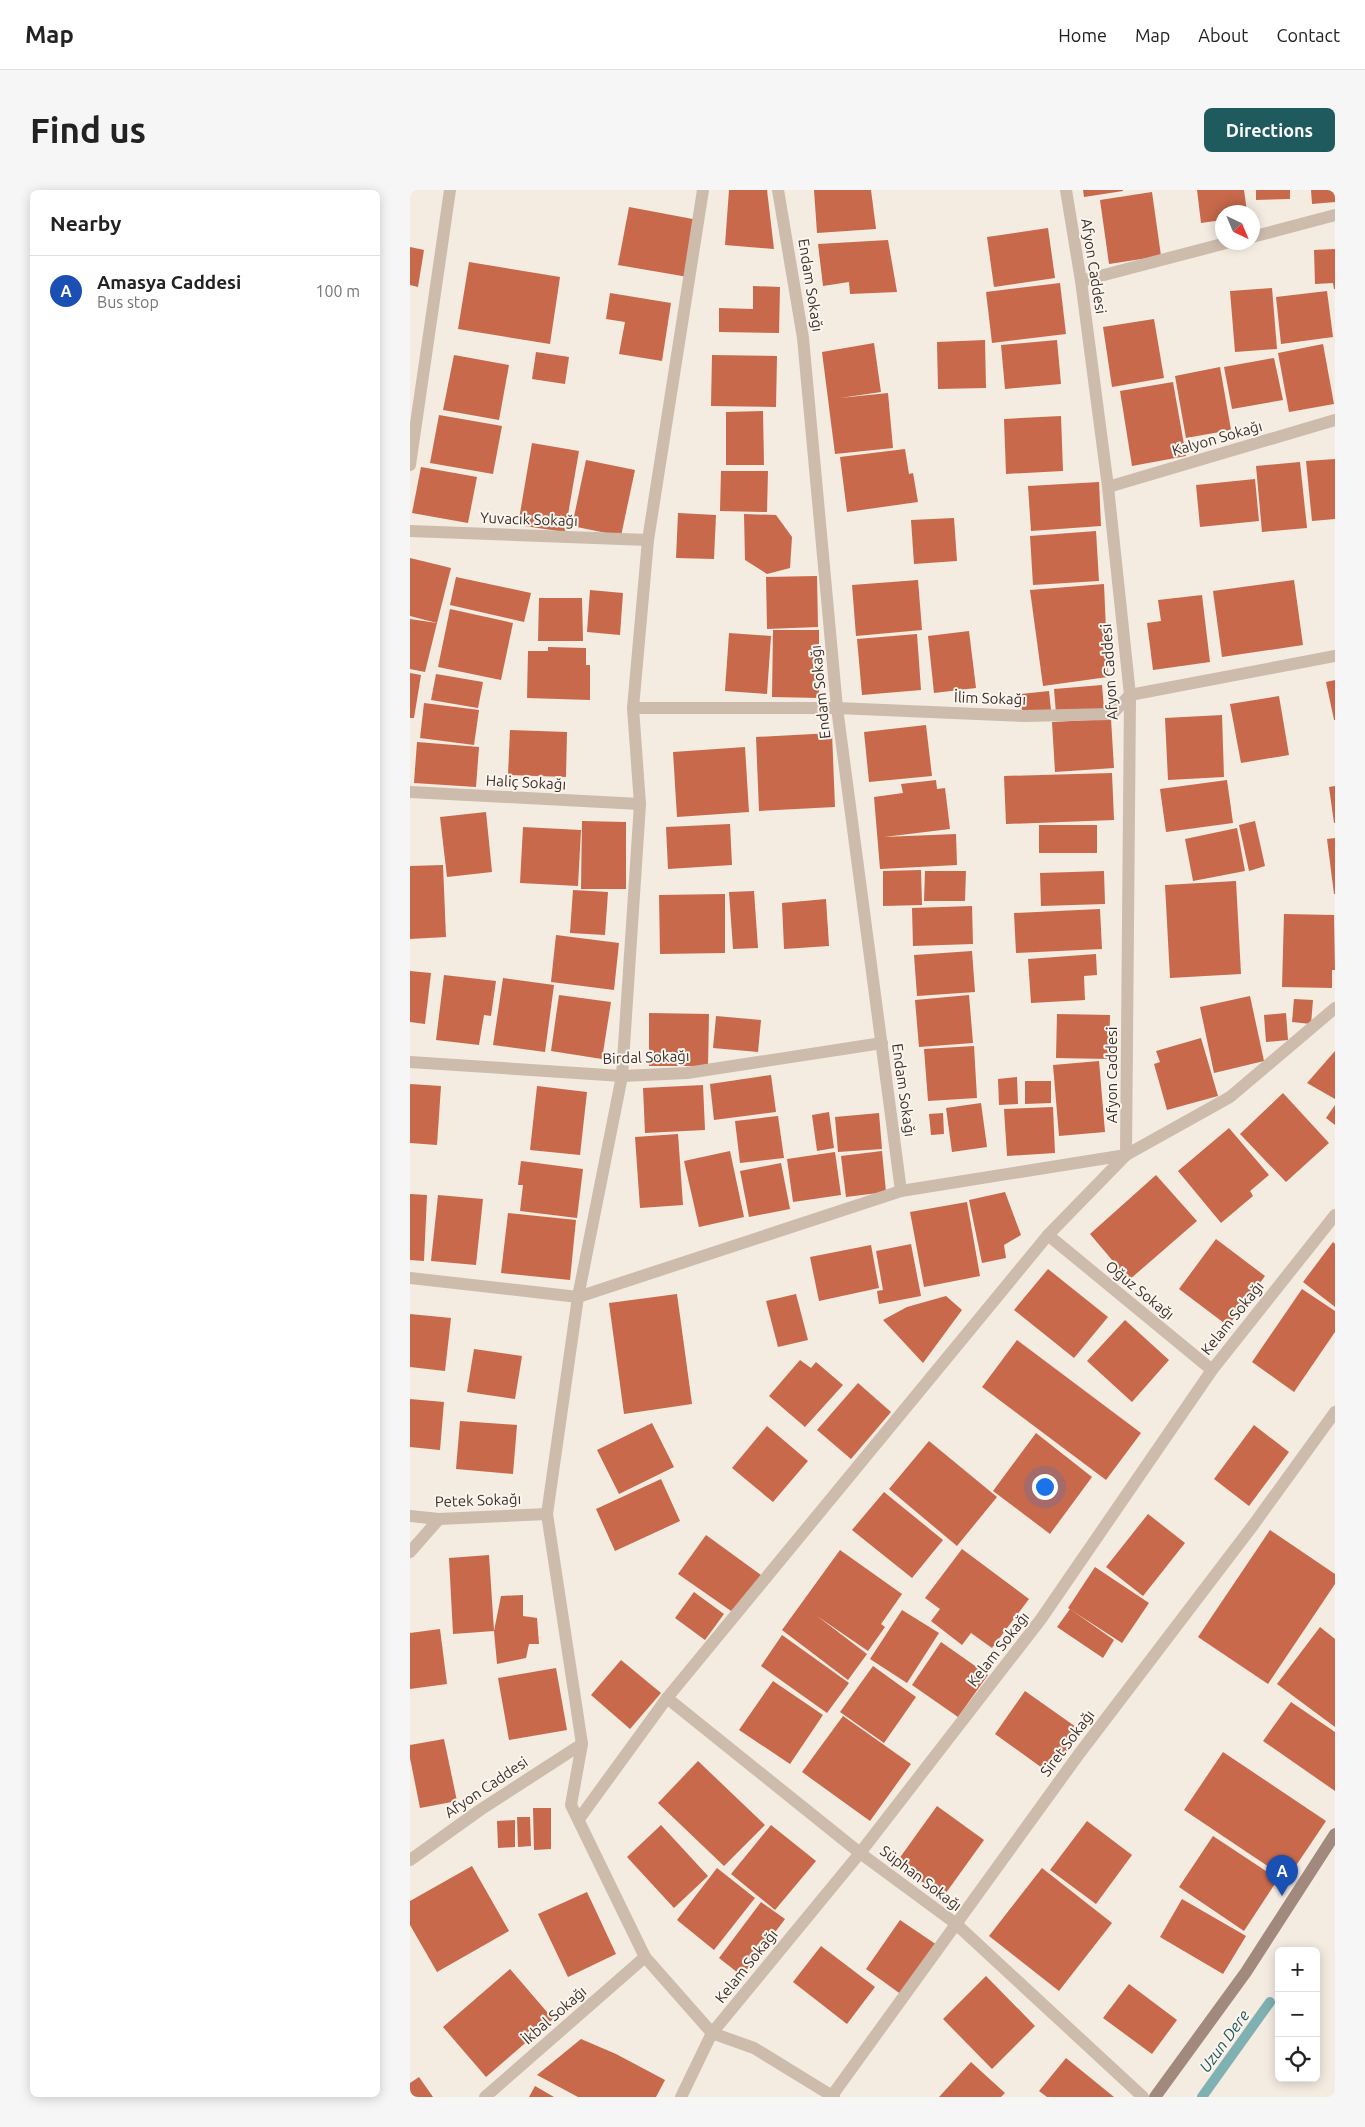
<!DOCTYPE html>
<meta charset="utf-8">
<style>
body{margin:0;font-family:Ubuntu,sans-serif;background:#f6f6f6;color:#222}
.controls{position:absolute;right:15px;bottom:15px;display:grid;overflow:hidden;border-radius:8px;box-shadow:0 2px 12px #0003}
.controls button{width:45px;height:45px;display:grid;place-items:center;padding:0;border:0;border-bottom:1px solid #e0e0e0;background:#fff;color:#222;font:25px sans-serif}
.compass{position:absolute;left:805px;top:15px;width:45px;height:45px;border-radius:50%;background:#fff;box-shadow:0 2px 12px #0003;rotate:136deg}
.you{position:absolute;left:634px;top:1296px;width:18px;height:18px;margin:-12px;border:4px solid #fff;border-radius:50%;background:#1a73e8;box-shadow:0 0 0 8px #1a73e833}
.badge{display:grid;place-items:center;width:32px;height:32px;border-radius:50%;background:#1f5a5e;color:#fff;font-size:16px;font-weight:700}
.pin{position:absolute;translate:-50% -41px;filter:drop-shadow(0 1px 2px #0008)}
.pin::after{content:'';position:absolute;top:26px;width:18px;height:15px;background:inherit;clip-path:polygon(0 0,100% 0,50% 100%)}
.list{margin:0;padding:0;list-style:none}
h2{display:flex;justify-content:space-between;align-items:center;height:65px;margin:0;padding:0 20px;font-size:21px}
h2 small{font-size:16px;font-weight:400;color:#767676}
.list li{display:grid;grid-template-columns:32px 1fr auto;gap:15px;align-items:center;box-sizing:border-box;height:70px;padding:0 20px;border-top:1px solid #e0e0e0}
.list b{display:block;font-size:19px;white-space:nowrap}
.list p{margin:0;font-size:16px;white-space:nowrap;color:#767676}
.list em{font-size:16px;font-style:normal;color:#767676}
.icon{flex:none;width:28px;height:28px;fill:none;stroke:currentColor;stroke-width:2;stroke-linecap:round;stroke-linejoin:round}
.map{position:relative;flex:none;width:925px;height:1907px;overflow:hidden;border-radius:8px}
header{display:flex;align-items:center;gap:30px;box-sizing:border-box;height:70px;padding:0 25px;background:#fff;border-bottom:1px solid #e0e0e0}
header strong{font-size:24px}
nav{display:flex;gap:28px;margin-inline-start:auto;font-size:18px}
.intro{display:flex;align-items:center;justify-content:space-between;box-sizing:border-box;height:120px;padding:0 30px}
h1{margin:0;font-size:35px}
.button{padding:12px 22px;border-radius:8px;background:#1f5a5e;color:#fff;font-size:18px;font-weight:700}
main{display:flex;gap:30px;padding:0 30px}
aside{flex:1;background:#fff;border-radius:8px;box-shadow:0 2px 12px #0003}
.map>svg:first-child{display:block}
</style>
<header>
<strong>Map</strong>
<nav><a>Home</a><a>Map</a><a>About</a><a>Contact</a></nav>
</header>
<div class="intro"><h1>Find us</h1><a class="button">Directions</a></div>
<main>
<aside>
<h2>Nearby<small></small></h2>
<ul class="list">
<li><span class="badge" style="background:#1a4fb4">A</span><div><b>Amasya Caddesi</b><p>Bus stop</p></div><em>100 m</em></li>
</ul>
</aside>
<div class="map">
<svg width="925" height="1907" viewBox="0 0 925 1907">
<rect width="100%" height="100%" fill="#f4ebe1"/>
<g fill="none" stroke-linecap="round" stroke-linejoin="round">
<polyline stroke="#7fb0b2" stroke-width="10" points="792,1907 860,1812"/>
</g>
<g fill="#c8694b">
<polygon points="319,0 357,0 364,59 315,55"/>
<polygon points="404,0 461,0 466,39 407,43"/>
<polygon points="673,0 713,0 713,1 674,7"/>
<polygon points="787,0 834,0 837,22 812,22 812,30 791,33"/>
<polygon points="846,0 880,0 880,9 846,10"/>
<polygon points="901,0 925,0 925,12 902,14"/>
<polygon points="742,2 751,66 699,74 690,10"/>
<polygon points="219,17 288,30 278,87 208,75"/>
<polygon points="638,38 645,88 584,97 577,47"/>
<polygon points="478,50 487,102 440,104 439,92 413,96 408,54"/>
<polygon points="0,57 14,60 8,97 0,95"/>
<polygon points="925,59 925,99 924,99 923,93 905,94 904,60"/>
<polygon points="59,72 150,87 140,154 48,139"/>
<polygon points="650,93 656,144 582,153 576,102"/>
<polygon points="343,96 370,97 369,143 309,142 309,118 343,119"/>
<polygon points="862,98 867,159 825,162 820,101"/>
<polygon points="917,101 923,147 871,154 866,107"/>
<polygon points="200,103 261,113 252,171 209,164 215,132 196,129"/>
<polygon points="744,129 754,188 702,197 693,137"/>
<polygon points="575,150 576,198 528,199 527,152"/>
<polygon points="647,150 651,194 595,199 591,155"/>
<polygon points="464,153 471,202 430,208 478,203 483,258 425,264 412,162"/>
<polygon points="913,154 924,214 879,222 868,163"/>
<polygon points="126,162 159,167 155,194 122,189"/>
<polygon points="44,165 99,175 89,230 33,220"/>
<polygon points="302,165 367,166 366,217 301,216"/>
<polygon points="864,168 873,210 822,219 814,177"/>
<polygon points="810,177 821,240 776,248 765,186"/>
<polygon points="763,192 776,266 722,276 710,201"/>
<polygon points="353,221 354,275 316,275 316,222"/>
<polygon points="29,225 92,236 83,284 20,273"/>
<polygon points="651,226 653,281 596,284 594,229"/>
<polygon points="122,253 169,261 155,342 108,335"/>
<polygon points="495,259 499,284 503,283 508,312 437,322 430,267"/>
<polygon points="925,269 925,329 902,331 896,271"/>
<polygon points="176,270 225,280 211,346 162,336"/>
<polygon points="890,272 897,338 852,342 846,276"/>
<polygon points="11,277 67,287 58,333 2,323"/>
<polygon points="311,281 358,281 357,322 310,321"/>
<polygon points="845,289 849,331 790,337 786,295"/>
<polygon points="689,292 691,336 621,341 618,296"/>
<polygon points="268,323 306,325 304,369 266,368"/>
<polygon points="334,324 366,325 382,347 380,378 357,384 335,370"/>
<polygon points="544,328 547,371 504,374 501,330"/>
<polygon points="686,341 689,391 623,395 620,346"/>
<polygon points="0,368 41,378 27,433 0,426"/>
<polygon points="407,386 408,437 357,439 356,387"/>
<polygon points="46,387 121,403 114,432 40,415"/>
<polygon points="508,390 512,440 446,446 442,395"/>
<polygon points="884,390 893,455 812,467 803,401"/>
<polygon points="694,394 698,487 633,496 620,400"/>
<polygon points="180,400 213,403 210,445 177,442"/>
<polygon points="792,405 800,472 743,480 737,433 751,431 748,410"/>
<polygon points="129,408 172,408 173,451 128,451"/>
<polygon points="40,419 103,433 91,490 28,477"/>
<polygon points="0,429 27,433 15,482 0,479"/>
<polygon points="363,440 409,440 409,508 362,507"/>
<polygon points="559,441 566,498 524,503 518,446"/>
<polygon points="319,443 361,446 357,504 315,501"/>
<polygon points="507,444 511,500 452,505 447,449"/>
<polygon points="138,457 176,458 176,475 180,475 180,510 117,508 118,461 138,461"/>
<polygon points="0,483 11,485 4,528 0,528"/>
<polygon points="26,484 73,492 68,518 21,510"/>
<polygon points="925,490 925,530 924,530 916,492"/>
<polygon points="692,495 694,519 646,524 644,499"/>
<polygon points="639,501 641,520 612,522 611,504"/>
<polygon points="869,506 879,565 831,573 820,514"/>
<polygon points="14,513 69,520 64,555 10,548"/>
<polygon points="812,525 814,587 758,590 755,528"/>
<polygon points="701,529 704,578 645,582 642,532"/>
<polygon points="516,535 522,586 459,592 454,542"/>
<polygon points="100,540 157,542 156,587 98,585"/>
<polygon points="422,543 425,617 349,621 346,547"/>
<polygon points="7,552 69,557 66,597 4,593"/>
<polygon points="335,557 339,622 267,627 263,562"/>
<polygon points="702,583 704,630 596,634 594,586"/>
<polygon points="526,590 527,599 535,598 540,639 474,647 546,644 547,675 470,679 464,607 493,603 491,594"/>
<polygon points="817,590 823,633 756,642 750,599"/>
<polygon points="925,596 925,633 924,633 919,597"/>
<polygon points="76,622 82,682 37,687 30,627"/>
<polygon points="172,631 216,632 216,699 171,699"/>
<polygon points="845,631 855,676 839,681 829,635"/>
<polygon points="320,634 322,675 258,679 256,637"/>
<rect x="629" y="635" width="58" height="28"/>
<polygon points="113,637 171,640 168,696 110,693"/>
<polygon points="827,638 835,681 783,691 775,649"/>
<polygon points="925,648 925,704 924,704 917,649"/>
<polygon points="33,675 36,747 0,749 0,676"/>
<polygon points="511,680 512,715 473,716 473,681"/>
<polygon points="515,681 556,681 555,711 514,711"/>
<polygon points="694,681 695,714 631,716 630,683"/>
<polygon points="826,691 831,784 760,788 755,695"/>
<polygon points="163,700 198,702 195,745 160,743"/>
<polygon points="344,701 348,758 323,759 319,702"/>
<polygon points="315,704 315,763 250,764 249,705"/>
<polygon points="416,709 419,756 374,759 372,713"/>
<polygon points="562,716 563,754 503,756 502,718"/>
<polygon points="690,719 692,759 606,763 604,723"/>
<polygon points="874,724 924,725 925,780 922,780 922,798 872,797"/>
<polygon points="146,745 209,753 204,800 141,792"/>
<polygon points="562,761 565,802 507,806 504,765"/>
<polygon points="686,764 687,785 674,786 675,810 621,813 618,769"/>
<polygon points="0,781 21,783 15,834 0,832"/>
<polygon points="34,785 86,791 81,826 74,825 69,855 26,850"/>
<polygon points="93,788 144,795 135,862 83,855"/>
<polygon points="149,805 201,812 192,869 141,861"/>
<polygon points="559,805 563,853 509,857 505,810"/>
<polygon points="840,806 854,871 804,883 790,817"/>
<polygon points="884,809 903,810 901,834 882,832"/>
<polygon points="239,823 299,824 298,876 239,876"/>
<polygon points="876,823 878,850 856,852 854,825"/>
<polygon points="647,824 700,825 699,869 646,868"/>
<polygon points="306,826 351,830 348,862 303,858"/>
<polygon points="791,848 808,906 757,920 744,874 750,872 746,861"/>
<polygon points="564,856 567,908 518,911 514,859"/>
<polygon points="925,861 925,909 897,893"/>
<polygon points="689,871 695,942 649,946 643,875"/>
<polygon points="361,885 366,922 304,930 300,894"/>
<polygon points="607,887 608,914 589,915 588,889"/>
<polygon points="615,891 641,891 641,913 615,914"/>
<polygon points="0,894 31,896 27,955 0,953"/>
<polygon points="293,895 295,940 235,943 233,898"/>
<polygon points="127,896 177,902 170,965 120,960"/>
<polygon points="873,903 919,953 876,992 830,944"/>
<polygon points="571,913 577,957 542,962 536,918"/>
<polygon points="925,915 925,935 916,928"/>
<polygon points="643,917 645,963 597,966 594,919"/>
<polygon points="419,922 424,958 407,961 402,925"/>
<polygon points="469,923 472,959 428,962 425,927"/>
<polygon points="533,923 534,944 521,945 519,924"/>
<polygon points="368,926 374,968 330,973 325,931"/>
<polygon points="819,938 859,985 840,1001 843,1006 811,1033 768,981"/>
<polygon points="268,944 273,1015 230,1018 225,947"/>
<polygon points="320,961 334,1027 289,1037 274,971"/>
<polygon points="472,961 476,1002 436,1007 431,966"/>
<polygon points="425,962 431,1005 383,1012 377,969"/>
<polygon points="111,971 173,979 167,1028 110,1021 113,995 108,995"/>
<polygon points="371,973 380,1019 339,1027 330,981"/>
<polygon points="746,985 787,1031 719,1090 680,1044"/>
<polygon points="595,1002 611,1045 594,1055 596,1068 572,1073 559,1010"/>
<polygon points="0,1004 17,1005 14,1071 0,1070"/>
<polygon points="28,1005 73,1009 66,1075 21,1071"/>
<polygon points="557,1012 570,1086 514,1097 500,1022"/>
<polygon points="98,1023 166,1030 160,1090 91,1083"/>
<polygon points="806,1049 855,1086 818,1136 769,1099"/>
<polygon points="923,1052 925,1054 925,1117 893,1092"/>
<polygon points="501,1054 511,1106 469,1114 467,1101 473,1100 466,1061"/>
<polygon points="461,1055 469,1098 409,1111 400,1067"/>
<polygon points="638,1079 698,1127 664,1168 604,1120"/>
<polygon points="892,1099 925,1121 925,1142 884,1202 842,1172"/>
<polygon points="267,1104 282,1214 214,1224 199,1113"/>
<polygon points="386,1104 398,1150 368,1157 356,1111"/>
<polygon points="536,1106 552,1120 513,1173 473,1130 497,1117"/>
<polygon points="0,1124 41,1128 35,1181 0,1177"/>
<polygon points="715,1130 759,1170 722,1212 677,1171"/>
<polygon points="607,1150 731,1243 696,1290 572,1197"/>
<polygon points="64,1159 112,1166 105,1209 57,1202"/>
<polygon points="390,1170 401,1178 406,1172 433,1195 395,1237 359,1206"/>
<polygon points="448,1193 481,1222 441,1269 407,1240"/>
<polygon points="0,1209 34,1212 30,1260 0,1257"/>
<polygon points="50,1231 107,1235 103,1284 46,1279"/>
<polygon points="242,1233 264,1277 209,1304 187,1260"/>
<polygon points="844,1235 879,1262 839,1316 804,1289"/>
<polygon points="357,1236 398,1271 363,1312 322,1278"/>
<polygon points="626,1243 682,1287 640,1344 583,1301"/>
<polygon points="519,1251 587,1307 547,1356 479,1299"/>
<polygon points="251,1289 270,1331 205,1361 186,1319"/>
<polygon points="474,1302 533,1350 502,1388 442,1340"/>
<polygon points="738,1324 775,1353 733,1406 696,1377"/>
<polygon points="860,1340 925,1384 925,1394 858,1494 788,1447"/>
<polygon points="296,1345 351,1385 324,1423 268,1384"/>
<polygon points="552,1359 619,1409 582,1458 561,1443 552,1455 521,1431 530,1419 515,1408"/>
<polygon points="430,1360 492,1404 471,1434 475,1437 458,1461 407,1426 457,1464 438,1490 372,1440"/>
<polygon points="79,1365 84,1441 43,1444 39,1368"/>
<polygon points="685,1377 739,1413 712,1453 658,1418"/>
<polygon points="284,1402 314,1424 295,1450 265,1428"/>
<polygon points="113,1405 113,1426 127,1428 129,1454 119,1454 116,1468 87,1474 84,1441 91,1406"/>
<polygon points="660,1419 704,1450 693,1468 647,1437"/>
<polygon points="492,1420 529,1443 497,1493 460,1469"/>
<polygon points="910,1437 925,1449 925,1537 867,1494"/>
<polygon points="30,1439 37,1494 0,1499 0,1443"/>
<polygon points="372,1445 439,1493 417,1523 351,1476"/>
<polygon points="531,1452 578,1485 548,1527 502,1495"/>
<polygon points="211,1470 251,1503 220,1539 181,1505"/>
<polygon points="463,1476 506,1507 474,1553 430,1522"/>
<polygon points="146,1478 157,1540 99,1550 88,1488"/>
<polygon points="363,1491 413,1525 380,1574 329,1540"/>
<polygon points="615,1501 666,1537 659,1547 664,1551 647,1574 642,1570 635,1580 585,1544"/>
<polygon points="881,1512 925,1542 925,1601 853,1551"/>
<polygon points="433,1526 501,1574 460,1631 392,1582"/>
<polygon points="34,1549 47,1611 10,1618 0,1568 0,1555"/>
<polygon points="813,1562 916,1631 877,1689 774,1620"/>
<polygon points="288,1571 355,1635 314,1676 248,1613"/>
<polygon points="527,1616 574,1650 533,1707 486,1673"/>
<polygon points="123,1618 141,1618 141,1659 124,1660"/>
<polygon points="107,1627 120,1627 121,1656 108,1657"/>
<polygon points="105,1630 105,1657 88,1658 87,1631"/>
<polygon points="677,1631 722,1665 686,1714 640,1680"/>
<polygon points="251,1635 298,1686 264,1718 217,1667"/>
<polygon points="361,1635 406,1671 365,1720 321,1684"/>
<polygon points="803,1646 868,1689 834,1741 769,1697"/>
<polygon points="62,1676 99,1741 27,1782 0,1735 0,1711"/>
<polygon points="307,1678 345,1708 304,1760 267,1730"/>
<polygon points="632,1678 702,1733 649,1801 579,1746"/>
<polygon points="177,1702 206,1764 158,1787 128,1724"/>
<polygon points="772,1709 836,1746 813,1784 750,1747"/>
<polygon points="351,1712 375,1729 332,1786 309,1768"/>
<polygon points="490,1730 527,1755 492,1805 456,1779"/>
<polygon points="411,1756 465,1797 437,1834 383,1792"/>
<polygon points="100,1779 143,1829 76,1887 33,1837"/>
<polygon points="576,1786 625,1836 582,1879 533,1829"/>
<polygon points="719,1794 767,1830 742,1864 693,1828"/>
<polygon points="171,1849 206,1864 255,1890 246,1907 168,1907 127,1885"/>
<polygon points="656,1868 704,1907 637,1907 629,1901"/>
<polygon points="561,1872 595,1903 591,1907 529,1907"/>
<polygon points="9,1887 23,1907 0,1907 0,1893"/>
<polygon points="125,1896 144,1907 119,1907"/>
</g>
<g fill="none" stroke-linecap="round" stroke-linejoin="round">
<g stroke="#cdbbac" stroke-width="12">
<polyline points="293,0 238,350 223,518 230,614 212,886 168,1107 137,1324 172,1554 161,1615 235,1767 302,1843 344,1858 424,1907"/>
<polyline points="368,0 393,148 427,518 491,1001"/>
<polyline points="842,47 925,25"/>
<polyline points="671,91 820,52"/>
<polyline points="0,275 40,0"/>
<polyline points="698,297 925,230"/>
<polyline points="0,341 238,350"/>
<polyline points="223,518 427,518 614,526 702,524 720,505 925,466"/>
<polyline points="0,602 230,614"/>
<polyline points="0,872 212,886 277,883 472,853"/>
<polyline points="638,1045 802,1180"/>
<polyline points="0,1088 168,1107 491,1001 716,965 720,505 698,297 671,91 656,0"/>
<polyline points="0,1326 29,1329 137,1324"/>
<polyline points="0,1362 29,1329"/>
<polyline points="257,1508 450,1663 545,1733 733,1907"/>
<polyline points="169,1629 257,1508 638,1045 716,965 820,907 925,818"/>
<polyline points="0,1670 70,1620 172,1554"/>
<polyline points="75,1907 235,1767"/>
<polyline points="271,1907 302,1843 450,1663 631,1429 802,1180 925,1025"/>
<polyline points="421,1907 669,1564 844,1334 925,1222"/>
</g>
<polyline stroke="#a18a7d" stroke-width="12" points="745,1907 836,1782 925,1644"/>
</g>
<g text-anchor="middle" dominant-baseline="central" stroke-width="4" stroke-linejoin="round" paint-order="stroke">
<g font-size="15" fill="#3b302b" stroke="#fbf5ee">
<text transform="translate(684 76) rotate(81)">Afyon Caddesi</text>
<text transform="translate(401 95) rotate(81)">Endam Sokağı</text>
<text transform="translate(807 248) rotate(-16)">Kalyon Sokağı</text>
<text transform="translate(119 329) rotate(2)">Yuvacık Sokağı</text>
<text transform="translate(699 482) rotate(-94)">Afyon Caddesi</text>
<text transform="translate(410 502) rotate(-96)">Endam Sokağı</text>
<text transform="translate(580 508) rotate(2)">İlim Sokağı</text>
<text transform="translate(116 592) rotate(3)">Haliç Sokağı</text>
<text transform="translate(236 867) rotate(-2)">Birdal Sokağı</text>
<text transform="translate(701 885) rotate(-90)">Afyon Caddesi</text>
<text transform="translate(494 900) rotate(82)">Endam Sokağı</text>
<text transform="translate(730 1100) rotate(39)">Oğuz Sokağı</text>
<text transform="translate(822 1128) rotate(-51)">Kelam Sokağı</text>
<text transform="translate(68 1310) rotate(-2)">Petek Sokağı</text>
<text transform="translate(588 1459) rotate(-52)">Kelam Sokağı</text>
<text transform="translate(657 1553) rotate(-53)">Siret Sokağı</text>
<text transform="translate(76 1597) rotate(-34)">Afyon Caddesi</text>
<text transform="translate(511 1688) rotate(37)">Süphan Sokağı</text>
<text transform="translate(336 1776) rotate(-51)">Kelam Sokağı</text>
<text transform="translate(144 1825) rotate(-41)">İkbal Sokağı</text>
</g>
<g font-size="16" font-style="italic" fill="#1f5a5e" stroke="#fbf5ee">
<text transform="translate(814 1851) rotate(-54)">Uzun Dere</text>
</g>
</g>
</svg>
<div class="controls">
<button>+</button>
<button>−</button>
<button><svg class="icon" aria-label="locate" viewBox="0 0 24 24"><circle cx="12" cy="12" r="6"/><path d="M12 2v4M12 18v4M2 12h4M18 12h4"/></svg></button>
</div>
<svg class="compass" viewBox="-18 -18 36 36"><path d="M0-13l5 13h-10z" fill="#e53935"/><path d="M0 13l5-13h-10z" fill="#767676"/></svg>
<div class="you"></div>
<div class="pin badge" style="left:872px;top:1706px;background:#1a4fb4">A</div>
</div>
</main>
